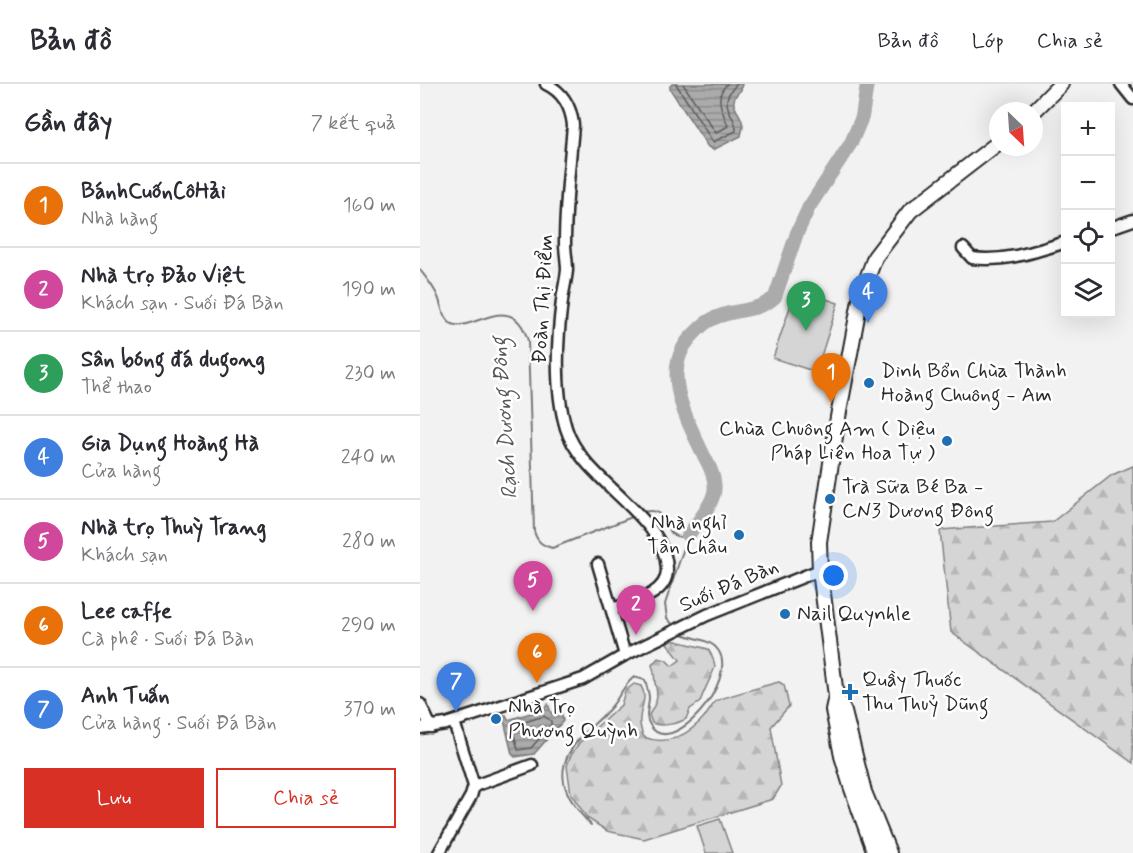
<!DOCTYPE html>
<html lang="vi">
<meta charset="utf-8">
<style>
body{margin:0;font-family:Mynerve,sans-serif;background:#f2f2f3;color:#2b2b33}
.controls{position:absolute;right:18px;top:18px;display:grid;overflow:hidden;border-radius:0px;box-shadow:0 6px 24px #0002}
.controls button{width:54px;height:54px;display:grid;place-items:center;padding:0;border:0;border-bottom:2px solid #e1e1e2;background:#fff;color:#2b2b33;font:30px sans-serif}
.compass{position:absolute;left:569px;top:18px;width:54px;height:54px;border-radius:50%;background:#fff;box-shadow:0 6px 24px #0002;rotate:155deg}
.you{position:absolute;left:414px;top:492px;width:21px;height:21px;margin:-15px;border:4px solid #fff;border-radius:50%;background:#1a73e8;box-shadow:0 0 0 9px #1a73e833}
.badge{display:grid;place-items:center;width:39px;height:39px;border-radius:50%;background:#d93025;color:#fff;font-size:20px;font-weight:700}
.pin{position:absolute;translate:-50% -50px;filter:drop-shadow(0 2px 3px #0008)}
.pin::after{content:'';position:absolute;top:32px;width:21px;height:18px;background:inherit;clip-path:polygon(0 0,100% 0,50% 100%)}
.list{margin:0;padding:0;list-style:none}
h2{display:flex;justify-content:space-between;align-items:center;height:78px;margin:0;padding:0 24px;font-size:26px}
h2 small{font-size:20px;font-weight:400;color:#7c7c81}
.list li{display:grid;grid-template-columns:39px 1fr auto;gap:18px;align-items:center;box-sizing:border-box;height:84px;padding:0 24px;border-top:2px solid #e1e1e2}
.list b{display:block;font-size:22px;white-space:nowrap}
.list p{margin:0;font-size:20px;white-space:nowrap;color:#7c7c81}
.list em{font-size:20px;font-style:normal;color:#7c7c81}
.actions{display:flex;gap:12px;padding:18px 24px}
.actions a{flex:1;padding:14px 0;border:2px solid #d93025;border-radius:0px;text-align:center;font-size:21px;color:#d93025}
.actions .main{background:#d93025;color:#fff}
.icon{flex:none;width:33px;height:33px;fill:none;stroke:currentColor;stroke-width:2;stroke-linecap:round;stroke-linejoin:round}
.map{position:relative;flex:none;width:713px;height:769px;overflow:hidden}
header{display:flex;align-items:center;gap:36px;box-sizing:border-box;height:84px;padding:0 30px;background:#fff;border-bottom:2px solid #e1e1e2}
header strong{font-size:28px}
nav{display:flex;gap:33px;margin-inline-start:auto;font-size:21px}
main{display:flex}
aside{flex:1;background:#fff}
.map>svg:first-child{display:block}
</style>
<header>
<strong>Bản đồ</strong>
<nav><a>Bản đồ</a><a>Lớp</a><a>Chia sẻ</a></nav>
</header>
<main>
<aside>
<h2>Gần đây<small>7 kết quả</small></h2>
<ul class="list">
<li><span class="badge" style="background:#e8710a">1</span><div><b>BánhCuốnCôHải</b><p>Nhà hàng</p></div><em>160 m</em></li>
<li><span class="badge" style="background:#d1479c">2</span><div><b>Nhà trọ Đảo Việt</b><p>Khách sạn · Suối Đá Bàn</p></div><em>190 m</em></li>
<li><span class="badge" style="background:#2e9e5b">3</span><div><b>Sân bóng đá dugong</b><p>Thể thao</p></div><em>230 m</em></li>
<li><span class="badge" style="background:#3f7fe0">4</span><div><b>Gia Dụng Hoàng Hà</b><p>Cửa hàng</p></div><em>240 m</em></li>
<li><span class="badge" style="background:#d1479c">5</span><div><b>Nhà trọ Thuỳ Trang</b><p>Khách sạn</p></div><em>280 m</em></li>
<li><span class="badge" style="background:#e8710a">6</span><div><b>Lee caffe</b><p>Cà phê · Suối Đá Bàn</p></div><em>290 m</em></li>
<li><span class="badge" style="background:#3f7fe0">7</span><div><b>Anh Tuấn</b><p>Cửa hàng · Suối Đá Bàn</p></div><em>370 m</em></li>
</ul>
<div class="actions"><a class="main">Lưu</a><a>Chia sẻ</a></div>
</aside>
<div class="map">
<svg width="713" height="769" viewBox="0 0 713 769">
<defs>
<pattern id="forest-firs" width="22" height="20" patternUnits="userSpaceOnUse" patternTransform="scale(1.5)"><rect width="22" height="20" fill="#d5d5d5"/><path d="M5 1l3.5 6h-7zM16 11l3.5 6h-7z" fill="#b7b7b7"/></pattern>
<pattern id="water-rules" width="6" height="5" patternUnits="userSpaceOnUse" patternTransform="scale(1.5)"><rect width="6" height="5" fill="#ababab"/><path d="M0 2.5h6" fill="none" stroke="#8b8b8b"/></pattern>
</defs>
<rect width="100%" height="100%" fill="#f2f2f2"/>
<filter id="ink" filterUnits="userSpaceOnUse"><feTurbulence type="fractalNoise" baseFrequency=".0167" numOctaves="2"/><feDisplacementMap in="SourceGraphic" scale="12" xChannelSelector="R" yChannelSelector="G"/><feConvolveMatrix kernelMatrix="1 2 1 2 8 2 1 2 1" color-interpolation-filters="sRGB"/></filter>
<g filter="url(#ink)">
<g fill="#d5d5d5" stroke="#808080" stroke-width="1.5">
<polygon points="376,205 418,219 396,288 353,274"/>
<polygon points="300,735 312,769 286,769 277,742"/>
</g>
<g fill="url(#forest-firs)" stroke="#808080" stroke-width="1.5">
<polygon points="713,382 713,679 531,548 520,446 632,438 692,391"/>
<path d="M248,555L288,565L293,574L295,583C290,596 284,606 280,618L270,625L266,635C257,640 241,643 232,639L229,631C237,617 239,614 235,599C234,593 235,588 232,581L238,574L246,576L252,582L260,576L247,559Z"/>
<path d="M359,598L364,601L369,622L351,643L361,702L353,715L224,755L187,747L167,734L151,710L147,682L150,673L159,659L201,621L205,607L214,600L221,602C231,619 212,628 224,653C247,663 270,650 285,632C289,628 292,621 296,617C302,613 348,601 359,598Z"/>
</g>
<g fill="url(#water-rules)" stroke="#787878" stroke-width="1.5">
<path d="M253,0H322L321,6C304,21 322,26 323,42C323,46 321,49 321,52L293,66L288,63L250,5V2Z"/>
<polygon points="128,620 132,631 137,630 136,627 141,626 143,637 114,670 95,673 92,670 83,632 86,631 88,636 124,625"/>
</g>
<g fill="none" stroke-linecap="round" stroke-linejoin="round">
<g stroke="#5e5e5e" stroke-width="1.5">
<path d="M256,0L293,58L316,47C317,36 307,29 307,18C306,10 313,6 316,0"/>
<path d="M263,0L296,49L308,42C303,27 293,14 307,0"/>
<polygon points="124,632 131,637 131,641 111,664 98,666 92,642"/>
</g>
<g stroke="#787878" stroke-width="2">
<path d="M0,186C7,195 14,203 18,213C22,222 22,233 30,239C49,252 93,202 108,257L114,447C117,458 122,461 132,464L212,433"/>
<path d="M224,428C252,420 240,460 268,452L245,520L247,534L255,543"/>
<path d="M171,741C143,712 130,685 162,652C171,642 183,633 192,622C200,612 203,602 214,593L225,596C226,601 229,608 229,614C229,623 224,632 230,641C250,677 320,596 298,566C291,555 272,555 261,549"/>
</g>
<path stroke="#ababab" stroke-width="14" d="M268,452C276,439 290,425 294,409C297,396 289,381 283,370C267,336 240,288 270,254C275,249 281,242 287,238C308,224 336,230 355,213L377,149L389,123L431,59L442,33L447,0"/>
<defs>
<g id="minor">
<path d="M126,0C143,8 151,23 153,41C150,80 145,120 145,159C145,168 147,177 147,186C146,197 143,207 142,217C137,257 134,305 146,344C162,397 247,432 247,486C247,512 211,518 192,525"/>
<polyline points="701,0 713,15"/>
<polyline points="690,144 713,136"/>
<path d="M543,164L552,174C585,178 614,168 646,158"/>
<polyline points="178,480 205,571"/>
<polyline points="0,620 11,643"/>
<polyline points="0,644 26,640 163,595 205,571 287,531 400,486"/>
<polyline points="54,702 112,681"/>
<polyline points="19,769 51,712 54,702 34,638"/>
</g>
<g id="major">
<polyline points="614,27 641,0"/>
<polyline points="416,612 413,626 422,672 431,702 455,769"/>
<polyline points="469,769 444,708 424,628 416,612 400,486 399,458 418,333 441,211 455,173 490,127 578,59"/>
</g>
</defs>
<use href="#minor" stroke="#2b2b2b" stroke-width="15"/>
<use href="#major" stroke="#2b2b2b" stroke-width="18"/>
<use href="#minor" stroke="#fff" stroke-width="10"/>
<use href="#major" stroke="#fff" stroke-width="14"/>
</g>
</g>
<g fill="#1f6fb2" stroke="#fff" stroke-width="2">
<circle cx="449" cy="299" r="6"/>
<circle cx="527" cy="357" r="6"/>
<circle cx="410" cy="415" r="6"/>
<circle cx="319" cy="451" r="6"/>
<circle cx="365" cy="530" r="6"/>
<path d="M427 599h6v6h6v6h-6v6h-6v-6h-6v-6h6z"/>
<circle cx="76" cy="635" r="6"/>
</g>
<g text-anchor="middle" dominant-baseline="central" stroke-width="5" stroke-linejoin="round" paint-order="stroke">
<g font-size="21" fill="#2b2b2b" stroke="#fff">
<text transform="translate(123 215) rotate(-87)">Đoàn Thị Điểm</text>
<text transform="translate(309 502) rotate(-23)">Suối Đá Bàn</text>
</g>
<g font-size="21" fill="#2b2b2b" stroke="#fff" text-anchor="start">
<text x="461" y="287">Dinh Bổn Chùa Thành<tspan x="461" dy="24">Hoàng Chuông - Am</tspan></text>
<text x="515" y="345" text-anchor="end">Chùa Chuông Am ( Diệu<tspan x="515" dy="24">Pháp Liên Hoa Tự )</tspan></text>
<text x="422" y="403">Trà Sữa Bé Ba -<tspan x="422" dy="24">CN3 Dương Đông</tspan></text>
<text x="307" y="439" text-anchor="end">Nhà nghỉ<tspan x="307" dy="24">Tân Châu</tspan></text>
<text x="377" y="530">Nail Quynhle</text>
<text x="442" y="596">Quầy Thuốc<tspan x="442" dy="24">Thu Thuỷ Dũng</tspan></text>
<text x="88" y="623">Nhà Trọ<tspan x="88" dy="24">Phương Quỳnh</tspan></text>
</g>
<g font-size="22" font-style="italic" fill="#585858" stroke="#fff">
<text transform="translate(85 334) rotate(-94)">Rạch Dương Đông</text>
</g>
</g>
</svg>
<div class="controls">
<button>+</button>
<button>−</button>
<button><svg class="icon" aria-label="locate" viewBox="0 0 24 24"><circle cx="12" cy="12" r="6"/><path d="M12 2v4M12 18v4M2 12h4M18 12h4"/></svg></button>
<button><svg class="icon" aria-label="layers" viewBox="0 0 24 24"><path d="M12 4l9 5-9 5-9-5zM3 14l9 5 9-5"/></svg></button>
</div>
<svg class="compass" viewBox="-18 -18 36 36"><path d="M0-13l5 13h-10z" fill="#e53935"/><path d="M0 13l5-13h-10z" fill="#7c7c81"/></svg>
<div class="you"></div>
<div class="pin badge" style="left:411px;top:319px;background:#e8710a">1</div>
<div class="pin badge" style="left:216px;top:551px;background:#d1479c">2</div>
<div class="pin badge" style="left:386px;top:247px;background:#2e9e5b">3</div>
<div class="pin badge" style="left:448px;top:239px;background:#3f7fe0">4</div>
<div class="pin badge" style="left:113px;top:527px;background:#d1479c">5</div>
<div class="pin badge" style="left:117px;top:599px;background:#e8710a">6</div>
<div class="pin badge" style="left:36px;top:628px;background:#3f7fe0">7</div>
</div>
</main>
